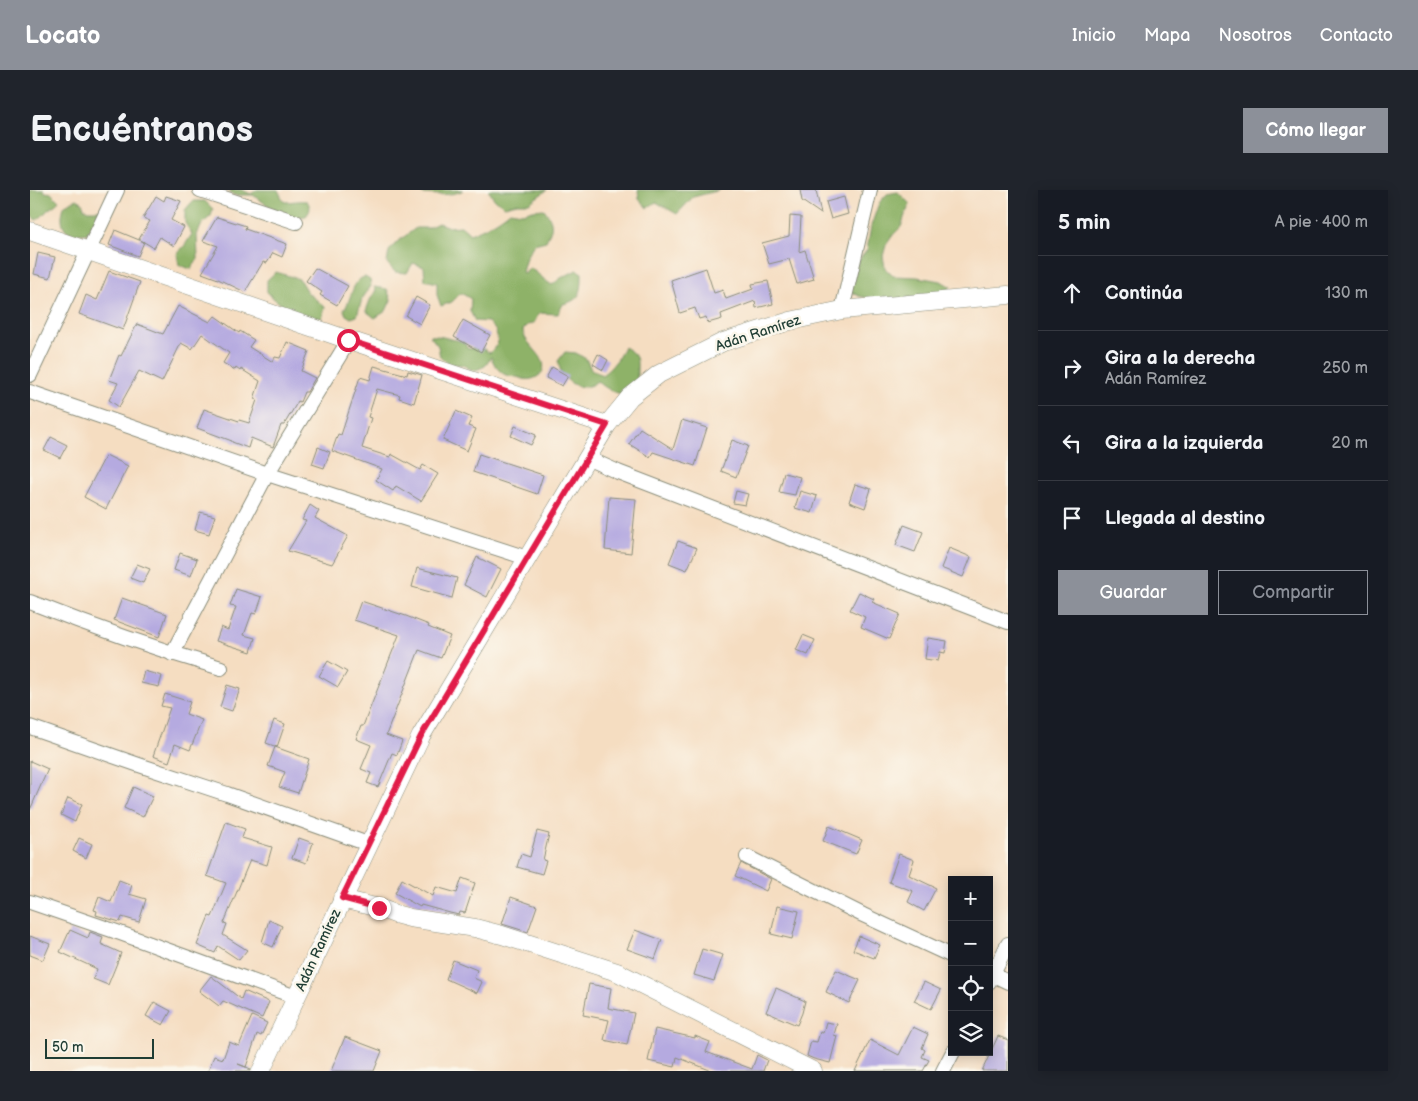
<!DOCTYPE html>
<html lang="es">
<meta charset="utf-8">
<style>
body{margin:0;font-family:"Balsamiq Sans",sans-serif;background:#20242c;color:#f1f3f6}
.controls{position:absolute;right:15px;bottom:15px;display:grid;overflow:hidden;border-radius:0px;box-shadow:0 2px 12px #0003}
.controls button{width:45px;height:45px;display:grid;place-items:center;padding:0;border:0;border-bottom:1px solid #363941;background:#171b24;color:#f1f3f6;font:25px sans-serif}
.scale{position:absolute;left:15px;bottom:12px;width:109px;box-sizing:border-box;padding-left:5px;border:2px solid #1f3d34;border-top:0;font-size:14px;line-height:18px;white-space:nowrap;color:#1f3d34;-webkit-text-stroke:4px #fbf7ec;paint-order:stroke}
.stop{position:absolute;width:15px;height:15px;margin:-11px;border:4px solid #e11d48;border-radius:50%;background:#fff}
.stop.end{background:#e11d48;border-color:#fff;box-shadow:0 1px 5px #0008}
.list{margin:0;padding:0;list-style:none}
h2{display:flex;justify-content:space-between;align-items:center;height:65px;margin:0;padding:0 20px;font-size:21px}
h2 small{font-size:16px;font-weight:400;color:#9ea1a6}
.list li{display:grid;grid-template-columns:32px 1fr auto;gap:15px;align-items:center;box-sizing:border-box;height:75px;padding:0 20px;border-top:1px solid #363941}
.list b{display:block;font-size:19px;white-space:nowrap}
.list p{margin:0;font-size:16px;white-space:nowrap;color:#9ea1a6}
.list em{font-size:16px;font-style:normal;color:#9ea1a6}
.actions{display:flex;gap:10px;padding:15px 20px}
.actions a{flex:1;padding:11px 0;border:1px solid #8c9099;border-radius:0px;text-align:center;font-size:18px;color:#8c9099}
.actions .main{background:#8c9099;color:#fff}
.icon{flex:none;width:28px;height:28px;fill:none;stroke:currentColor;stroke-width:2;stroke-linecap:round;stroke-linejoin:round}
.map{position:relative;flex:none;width:978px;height:881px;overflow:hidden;border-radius:0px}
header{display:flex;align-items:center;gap:30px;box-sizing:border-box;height:70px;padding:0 25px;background:#8c9099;color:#fff}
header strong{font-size:24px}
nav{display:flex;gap:28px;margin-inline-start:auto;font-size:18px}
.intro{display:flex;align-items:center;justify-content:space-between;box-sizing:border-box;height:120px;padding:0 30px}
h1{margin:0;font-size:35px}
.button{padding:12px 22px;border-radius:0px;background:#8c9099;color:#fff;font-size:18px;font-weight:700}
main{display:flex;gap:30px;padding:0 30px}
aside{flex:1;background:#171b24;border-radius:0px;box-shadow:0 2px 12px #0003}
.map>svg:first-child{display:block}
</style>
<header>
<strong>Locato</strong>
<nav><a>Inicio</a><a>Mapa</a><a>Nosotros</a><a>Contacto</a></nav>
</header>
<div class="intro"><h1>Encuéntranos</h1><a class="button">Cómo llegar</a></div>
<main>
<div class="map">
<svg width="978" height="881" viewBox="0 0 978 881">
<rect width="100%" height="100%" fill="#fbf7ec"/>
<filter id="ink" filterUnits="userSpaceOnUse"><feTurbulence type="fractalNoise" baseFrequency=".02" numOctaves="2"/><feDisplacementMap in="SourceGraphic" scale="10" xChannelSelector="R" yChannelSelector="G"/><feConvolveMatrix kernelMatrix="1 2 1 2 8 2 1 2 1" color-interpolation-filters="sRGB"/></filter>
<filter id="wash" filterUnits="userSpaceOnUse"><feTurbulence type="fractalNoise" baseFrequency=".0096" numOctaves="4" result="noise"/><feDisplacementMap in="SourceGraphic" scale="20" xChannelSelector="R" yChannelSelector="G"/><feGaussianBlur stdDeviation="1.12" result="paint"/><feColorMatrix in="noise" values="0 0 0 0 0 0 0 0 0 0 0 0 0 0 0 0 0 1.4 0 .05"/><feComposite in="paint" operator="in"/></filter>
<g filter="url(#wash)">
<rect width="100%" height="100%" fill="#f5ddc1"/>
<g fill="#8eb268" stroke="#56784e">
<path d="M0,0H14L15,2L21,3L29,11C26,15 23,16 19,19C14,23 13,27 6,30L0,25Z"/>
<path d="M199,0H212L221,4L227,0H248L254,12C262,12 269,10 277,11C281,17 281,20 276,26L263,28L243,19L223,5H203Z"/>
<path d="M389,0H433C425,6 403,5 392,4Z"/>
<polygon points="458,0 517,0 499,13 487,13 475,16 465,10"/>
<polygon points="608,0 690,0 663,7 647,24 626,12 617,18 609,8"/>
<polygon points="868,2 880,14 875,25 871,37 863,45 856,55 853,66 855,78 863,86 887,87 911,91 921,97 912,105 854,111 829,106 818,100 829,70 837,60 841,36 849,13 857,4"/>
<path d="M47,9L52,12L54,18L59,20H71L58,43C54,44 49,44 45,44C30,42 30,25 35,15Z"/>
<polygon points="163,11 175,11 183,19 181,26 172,34 167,45 168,69 161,79 149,75 147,64 155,55 162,44 155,33 155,20"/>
<path d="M514,19C524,32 523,37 516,51L504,54L496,67L492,82L494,84H495L499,78C508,82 513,90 522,95L531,88L547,80L552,83C552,100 552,110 533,114L528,124L509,123L504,133L498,135L493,140C493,154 518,166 513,180C511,187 500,191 494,189C493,189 487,187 486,187C484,186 481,187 479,186C470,184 464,175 461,167L455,176L444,181L433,175L420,174L410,167L408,156L400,146C412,145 420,150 433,151L438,159L450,157L460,163L468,153L466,141L458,132L445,131L440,121L441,109L431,103L422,112L411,116L407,105V93L395,90L394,77L383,73L377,83L365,82L357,73L359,61L367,52L386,38H398L408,33L419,37L431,36L440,44C455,38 468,31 480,21L492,23L503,20Z"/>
<path d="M246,82L269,89L277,102L295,117L292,128C271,127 252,118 237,102V90Z"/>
<path d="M335,87L340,90L341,96L332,109L327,126L321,128L316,125L314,120C322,109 322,89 335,87Z"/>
<polygon points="344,97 357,99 361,110 356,121 345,128 336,121 340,110 346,100"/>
<path d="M594,157C609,166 607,168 607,184C607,188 608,193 609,197L599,205C585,204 577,199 567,191C556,202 539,196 532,183C530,180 529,175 528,171L535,162L546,163L556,169L561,179L572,185C583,177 588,169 594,157Z"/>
</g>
<g id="blocks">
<g fill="#b5aae0">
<polygon points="770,0 786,0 791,24 772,11"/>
<polygon points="126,6 134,11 136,6 151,11 141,30 154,37 144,56 130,47 124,58 109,49 120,31 113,28"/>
<polygon points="814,7 818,24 801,29 796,12"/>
<polygon points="760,26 771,27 769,62 775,60 784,89 767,94 759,69 739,74 732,53 759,46"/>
<polygon points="187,27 216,36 215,39 257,54 252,67 243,63 237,73 233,72 215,102 188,89 172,83 188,56 173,51"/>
<polygon points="85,40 114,52 108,66 79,55"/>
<polygon points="8,63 25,67 20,88 4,84"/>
<polygon points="285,78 318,96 307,115 290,105 292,102 276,91"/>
<polygon points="676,78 684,103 693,100 696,109 723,99 722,94 738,91 743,114 726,118 725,111 691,124 692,129 678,133 676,127 669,129 665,118 650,123 641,90"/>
<polygon points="79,81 110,92 93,140 49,124 56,105 67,110"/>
<polygon points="386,107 400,115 390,134 376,126"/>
<polygon points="148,116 180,132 185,126 209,143 210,141 224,150 219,157 243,172 245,167 250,168 257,152 279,161 271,181 285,188 277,202 274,202 270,212 268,211 254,235 251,235 243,257 221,248 218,258 202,252 202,251 167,238 174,219 209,231 209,230 219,233 227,210 224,209 230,191 211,179 210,181 206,178 205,180 193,173 199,163 172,144 162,159 151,153 132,192 109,181 89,217 79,210 88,193 79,190 89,165 91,166 107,134 133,144"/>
<polygon points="433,130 460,145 451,162 424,147"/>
<polygon points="568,164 578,170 573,180 563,174"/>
<polygon points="344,176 377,185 378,181 392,185 384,213 369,208 370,205 347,199 338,227 341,228 332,258 360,267 361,264 390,280 393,275 408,284 391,311 366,296 363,301 346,290 352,279 302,261 308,244 311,245 330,187 340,190"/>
<polygon points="522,177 538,186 532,196 516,188"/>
<polygon points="426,221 442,228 438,236 446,239 437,261 413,250"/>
<polygon points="652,230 677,238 665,276 623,262 620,267 599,254 610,238 643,259"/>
<polygon points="485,236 506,245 501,255 481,246"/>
<polygon points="21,247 37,255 30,268 14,260"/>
<polygon points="702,250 718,256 706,287 691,281"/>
<polygon points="288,257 300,262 294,278 282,274"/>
<polygon points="449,264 513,285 507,304 443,282"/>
<polygon points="76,265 98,276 76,319 54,307"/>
<polygon points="754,283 770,287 765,305 749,302"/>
<polygon points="825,294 841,299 835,318 819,312"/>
<polygon points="706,301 718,304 715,315 703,313"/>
<polygon points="770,301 787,306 782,323 765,318"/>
<polygon points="579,307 606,309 601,363 575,360"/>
<polygon points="280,315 289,321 285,328 318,346 302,374 258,361 276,331 272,330"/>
<polygon points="170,322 185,326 179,344 165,340"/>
<polygon points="874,335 893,342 885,362 866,355"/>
<polygon points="648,351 667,358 657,380 639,373"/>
<polygon points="919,358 941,367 933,387 911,378"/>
<polygon points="150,363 167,369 161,386 144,380"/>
<polygon points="447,367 471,379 457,407 434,395"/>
<polygon points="107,374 120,379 113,393 100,388"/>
<polygon points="387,378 427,388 422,408 382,397"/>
<polygon points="206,399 232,407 226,424 222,423 214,445 225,448 221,462 186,451 191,437 198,440 206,417 200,416"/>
<polygon points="829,402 844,409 842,412 870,424 859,449 831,437 835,427 820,420"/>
<polygon points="92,408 137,424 129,447 84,430"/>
<polygon points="331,411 376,426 399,435 398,437 420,446 411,468 389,460 356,545 372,551 367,565 362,563 348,597 337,593 341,583 331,579 341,555 326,549 331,536 333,536 369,445 324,430"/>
<polygon points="773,445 785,450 778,465 766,460"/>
<polygon points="898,448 917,451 915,463 910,462 908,471 895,469"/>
<polygon points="298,471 317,482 308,497 289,486"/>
<polygon points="114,481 132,486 129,497 111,493"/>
<polygon points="197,495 210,499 202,521 190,517"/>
<polygon points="135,504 160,512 156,524 172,530 160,560 145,554 139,572 123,566 140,518 131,516"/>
<polygon points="244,530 255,534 247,557 236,553"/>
<polygon points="245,557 279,569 268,603 249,597 255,582 238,576"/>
<polygon points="0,571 18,579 0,620"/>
<polygon points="103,597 123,606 113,627 94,618"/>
<polygon points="38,608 52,614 45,632 31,625"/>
<polygon points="196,632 215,639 212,648 242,657 237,675 220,670 194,733 197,734 193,745 217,760 209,770 188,756 185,763 167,755 179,726 182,727 196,693 177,686"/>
<polygon points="799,636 832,650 826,664 793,651"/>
<polygon points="507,641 519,644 513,670 516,671 512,684 487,677 491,664 500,667"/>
<polygon points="49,648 62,654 56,668 43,661"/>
<polygon points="269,648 283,653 276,673 262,668"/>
<polygon points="869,664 884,670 879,685 906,698 894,721 878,712 883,701 859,692"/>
<polygon points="711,673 741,689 736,701 705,686"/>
<polygon points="432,688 445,693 435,723 430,722 429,725 420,723 391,715 390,717 365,703 372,689 403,706 406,697 427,703"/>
<polygon points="89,690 102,695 99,704 116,709 109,732 92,727 90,732 66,725 67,721 64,720 69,707 81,712"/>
<polygon points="481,707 507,716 498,742 472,734"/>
<polygon points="747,716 769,721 762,749 741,744"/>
<polygon points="239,730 252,736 243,757 232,752"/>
<polygon points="40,740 58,748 60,742 73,747 71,754 91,763 78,795 63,789 67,779 30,762"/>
<polygon points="605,740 632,750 625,769 597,759"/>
<polygon points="0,746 20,754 13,770 0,765"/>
<polygon points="829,746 850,755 844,768 823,760"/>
<polygon points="672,759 693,765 684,791 664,785"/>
<polygon points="423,770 447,780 444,788 452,792 447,803 416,789"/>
<polygon points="806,780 830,790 819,813 796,802"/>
<polygon points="181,786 211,809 214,801 239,812 232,828 193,811 189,816 169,801"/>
<polygon points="894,792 911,800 901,819 884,811"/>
<polygon points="559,794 581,798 578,818 604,823 597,855 574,850 579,830 553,825"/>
<polygon points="746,798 775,811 772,823 767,835 736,822"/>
<polygon points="124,812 141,821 133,835 116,826"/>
<polygon points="222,826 237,833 231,846 227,844 216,877 208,874 221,879 220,881 178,881 184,866 193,869 199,852 209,856"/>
<polygon points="796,832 807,834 804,845 807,846 800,873 784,869 777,866 781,851 787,852 790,842 793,843"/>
<polygon points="883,837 898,844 892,858 895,860 892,867 899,870 893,881 825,881 840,850 869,865"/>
<polygon points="625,839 665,848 665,846 680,852 676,862 722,879 727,865 737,870 733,881 682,881 647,867 645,877 618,871"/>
<polygon points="968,846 978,850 978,881 952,881"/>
<polygon points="315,847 352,861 344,881 301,881"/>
</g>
</g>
</g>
<g filter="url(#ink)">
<use href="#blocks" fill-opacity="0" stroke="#8a8d7a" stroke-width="1"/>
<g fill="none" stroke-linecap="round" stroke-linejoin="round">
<defs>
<g id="minor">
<polyline points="170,0 266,32"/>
<polyline points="812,120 840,0"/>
<polyline points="0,185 87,0"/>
<polyline points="0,202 237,284 497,368"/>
<polyline points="557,268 588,282 978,432"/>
<path d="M0,412C63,437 126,459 191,478"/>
<polyline points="142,464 237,284 319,150"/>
<polyline points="0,537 109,575 197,604 338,654"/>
<polyline points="717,667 833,725 922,766"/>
<polyline points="0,712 90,743 266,807"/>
<polyline points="959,783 978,792"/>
<polyline points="959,792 978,754"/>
<polyline points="913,881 923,862"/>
</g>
<g id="tertiary">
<polyline points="0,41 319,150 577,235"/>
<polyline points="312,709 349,718 365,724 380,728 445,738 472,745 587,782 783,881"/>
<polyline points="231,881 391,546 577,235 600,207 629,184 693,152 760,131 812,120 978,105"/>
</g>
</defs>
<use href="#minor" stroke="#8a8d7a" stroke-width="16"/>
<use href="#tertiary" stroke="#8a8d7a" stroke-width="19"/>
<use href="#minor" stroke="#fff" stroke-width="14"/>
<use href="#tertiary" stroke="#fff" stroke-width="18"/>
</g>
</g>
<g fill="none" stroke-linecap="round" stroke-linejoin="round" filter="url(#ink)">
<polyline stroke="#e11d48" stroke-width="6" points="318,150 577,235 391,546 312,708 349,718"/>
</g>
<g text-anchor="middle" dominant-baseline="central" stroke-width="5" stroke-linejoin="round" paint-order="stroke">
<g font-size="14" fill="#1f3d34" stroke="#fbf7ec">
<text transform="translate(728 143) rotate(-18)">Adán Ramírez</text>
<text transform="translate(288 760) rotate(-65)">Adán Ramírez</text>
</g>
</g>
</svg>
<div class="controls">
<button>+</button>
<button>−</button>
<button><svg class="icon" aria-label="locate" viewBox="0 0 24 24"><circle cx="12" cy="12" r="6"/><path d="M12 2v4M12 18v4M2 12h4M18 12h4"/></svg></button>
<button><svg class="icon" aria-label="layers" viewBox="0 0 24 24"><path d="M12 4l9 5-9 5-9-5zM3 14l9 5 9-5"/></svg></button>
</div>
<div class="scale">50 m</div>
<div class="stop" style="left:318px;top:150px"></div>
<div class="stop end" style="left:349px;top:718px"></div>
</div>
<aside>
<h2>5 min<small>A pie · 400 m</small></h2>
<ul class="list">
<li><svg class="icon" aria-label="ahead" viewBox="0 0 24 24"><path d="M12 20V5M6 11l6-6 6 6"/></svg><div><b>Continúa</b></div><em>130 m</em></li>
<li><svg class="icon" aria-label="right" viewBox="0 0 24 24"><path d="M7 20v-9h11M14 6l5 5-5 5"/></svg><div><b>Gira a la derecha</b><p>Adán Ramírez</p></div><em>250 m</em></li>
<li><svg class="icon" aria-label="left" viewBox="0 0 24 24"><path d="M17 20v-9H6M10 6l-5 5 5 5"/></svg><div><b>Gira a la izquierda</b></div><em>20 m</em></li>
<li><svg class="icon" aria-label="arrive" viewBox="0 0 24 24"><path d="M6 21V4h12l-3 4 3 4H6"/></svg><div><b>Llegada al destino</b></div></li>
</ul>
<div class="actions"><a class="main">Guardar</a><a>Compartir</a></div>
</aside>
</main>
